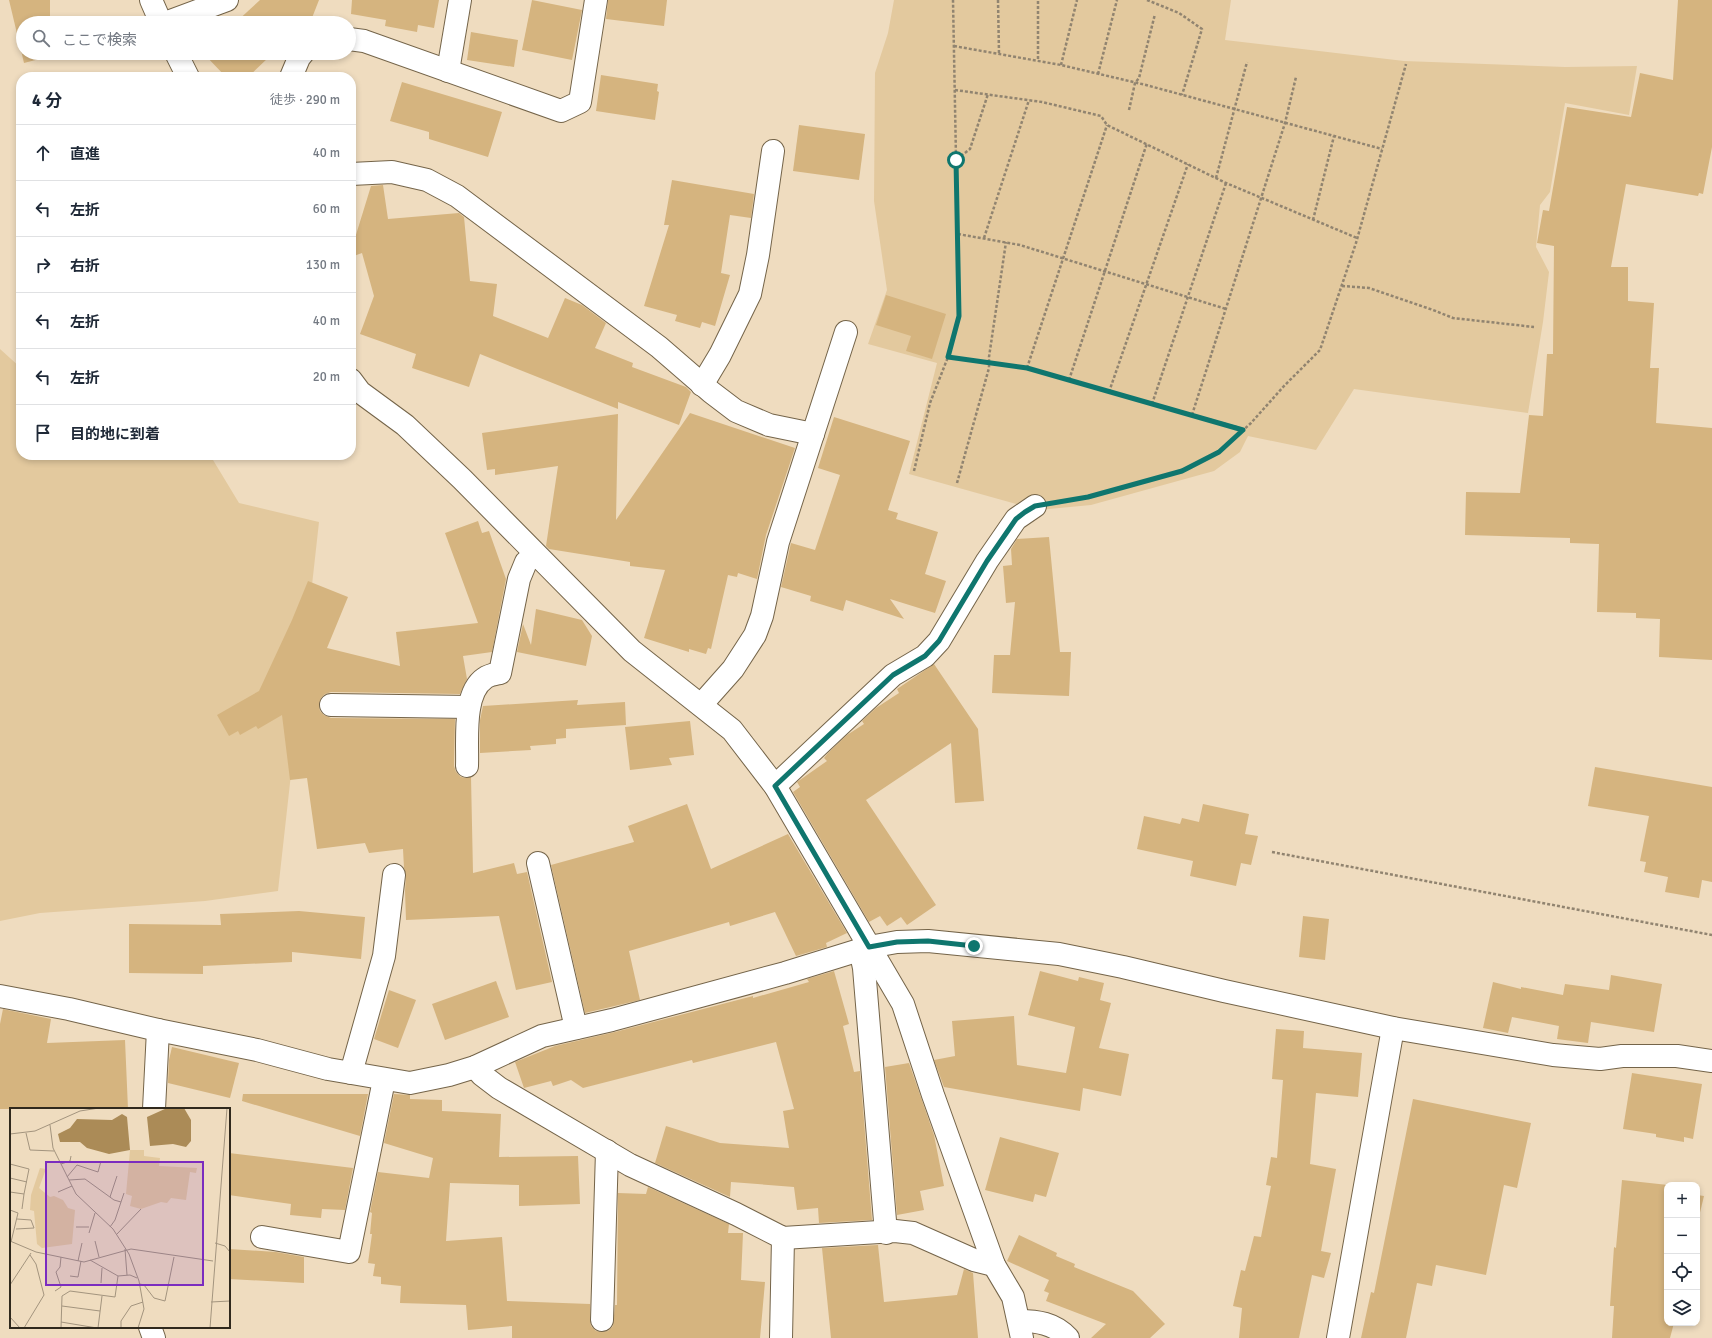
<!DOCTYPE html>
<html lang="ja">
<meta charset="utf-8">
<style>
body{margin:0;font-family:Signika,"Noto Sans JP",sans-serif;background:#f2f2f3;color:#1f2937}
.controls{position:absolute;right:12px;bottom:12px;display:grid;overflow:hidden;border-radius:8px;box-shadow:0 2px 6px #0003}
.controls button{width:36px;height:36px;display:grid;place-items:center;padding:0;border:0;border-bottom:1px solid #e0e1e3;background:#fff;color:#1f2937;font:20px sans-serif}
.stop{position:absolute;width:12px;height:12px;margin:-9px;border:3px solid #0f766e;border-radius:50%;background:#fff}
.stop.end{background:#0f766e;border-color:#fff;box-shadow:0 1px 4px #0008}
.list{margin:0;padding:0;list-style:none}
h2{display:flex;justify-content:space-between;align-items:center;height:52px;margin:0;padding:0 16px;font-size:17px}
h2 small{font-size:13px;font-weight:400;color:#747a83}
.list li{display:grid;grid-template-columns:26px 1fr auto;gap:12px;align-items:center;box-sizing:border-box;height:56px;padding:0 16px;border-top:1px solid #e0e1e3}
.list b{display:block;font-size:15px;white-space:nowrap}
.list em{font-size:13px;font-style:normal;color:#747a83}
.icon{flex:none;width:22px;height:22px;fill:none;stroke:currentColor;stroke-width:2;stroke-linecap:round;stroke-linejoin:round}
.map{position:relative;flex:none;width:1712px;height:1338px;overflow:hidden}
.search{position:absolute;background:#fff;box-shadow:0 2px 6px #0003;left:16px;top:16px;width:340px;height:44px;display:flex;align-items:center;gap:10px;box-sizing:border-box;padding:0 14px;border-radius:22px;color:#747a83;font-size:15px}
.panel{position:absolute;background:#fff;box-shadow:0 2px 6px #0003;left:16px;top:72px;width:340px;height:388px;border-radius:16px}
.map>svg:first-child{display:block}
</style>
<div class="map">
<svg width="1712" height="1338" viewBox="0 0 1712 1338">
<rect width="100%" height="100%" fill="#efdcbf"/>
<g fill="#e3c99e">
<polygon points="894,0 1231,0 1225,40 1404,61 1565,67 1637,66 1629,115 1565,103 1550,192 1540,205 1536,247 1549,272 1543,322 1528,413 1354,389 1316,450 1248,436 1240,452 1214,471 1091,505 1038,510 909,474 937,363 868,344 887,290 874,201 875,73 888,33"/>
<polygon points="0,349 21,368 21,455 210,455 239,503 319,522 278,891 205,901 40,913 0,921"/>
</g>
<g fill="#d5b47f">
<polygon points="9,0 50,0 50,23 23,23 23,53 51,53 51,56 24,63"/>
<polygon points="260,0 319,0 310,23 235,23"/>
<polygon points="352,0 439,0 434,28 418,25 417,32 385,26 386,20 351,14"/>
<polygon points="532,0 582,10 572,60 522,50"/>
<polygon points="608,0 667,0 664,26 606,19"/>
<polygon points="1678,0 1712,0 1712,147 1703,194 1699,193 1698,196 1626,184 1611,267 1628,267 1628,301 1654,303 1650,368 1659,368 1656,423 1712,428 1712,660 1659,657 1660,619 1636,618 1636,613 1597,612 1599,544 1570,543 1570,538 1465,535 1466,492 1520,493 1529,415 1543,416 1547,354 1553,354 1554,246 1537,243 1543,210 1549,211 1567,107 1631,117 1640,73 1673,80"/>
<polygon points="471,32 518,40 514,67 467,60"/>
<polygon points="203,53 278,53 270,60 268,58 248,77 226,77"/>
<polygon points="601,75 658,84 657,91 659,92 655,120 596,111"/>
<polygon points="402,82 502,112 488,157 429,139 429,132 390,121"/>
<polygon points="799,125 865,134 859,180 793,171"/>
<polygon points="672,180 754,194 751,218 730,215 721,273 730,275 715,326 702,322 700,328 675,321 677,315 644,306 669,225 664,225"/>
<polygon points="383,185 388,219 459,213 464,217 470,281 497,284 493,316 548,338 565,298 582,305 606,323 595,348 633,363 632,367 686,387 691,392 679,425 618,402 618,409 480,354 469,387 412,368 416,354 360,334 374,296 362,253 351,257 351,251 371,186"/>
<polygon points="886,295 946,314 932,359 906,351 911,336 876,325"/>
<polygon points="690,413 795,448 766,535 757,579 738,573 737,577 728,575 711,649 708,648 706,654 689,649 689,652 644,638 665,570 630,566 630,562 549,549 546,546 558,466 495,475 495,469 487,470 482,433 618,414 616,520"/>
<polygon points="834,417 910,441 888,510 898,513 896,519 938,532 925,574 946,581 935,613 890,599 904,619 846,600 843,611 810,601 811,596 781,587 791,543 815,550 840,475 818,468"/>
<polygon points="478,521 482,533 489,531 506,579 492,652 463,656 467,679 460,694 331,692 325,694 321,698 319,705 320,711 324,715 331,718 455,719 454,766 456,772 461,777 466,778 471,777 473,873 514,863 517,874 527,872 552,982 516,990 499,916 406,920 405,891 406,876 404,868 403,849 369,853 365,843 317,849 307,778 290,780 282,715 258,729 256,726 240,735 238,731 229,736 217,715 259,691 292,620 308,581 348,597 327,648 400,666 396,632 478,623 445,533"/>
<polygon points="1049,537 1060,652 1071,652 1069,696 992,693 994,655 1010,655 1015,602 1006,603 1003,566 1012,565 1011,549 1017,539"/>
<polygon points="536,609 582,620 592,636 586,666 517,652 523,624 531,645"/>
<polygon points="934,664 978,729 984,801 955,803 951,743 866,800 936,905 907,925 901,917 887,926 880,916 869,922 793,792 800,787 797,782 827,761 824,758 828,753 847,735 864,724 862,721 876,708 899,693 897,689"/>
<polygon points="578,700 577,705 625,702 626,725 566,729 566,738 556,739 556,744 530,746 531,750 480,753 480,720 483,706"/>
<polygon points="690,721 694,755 669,758 672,765 630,770 625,727"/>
<polygon points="1595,767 1712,787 1712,882 1702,880 1699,898 1665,892 1668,877 1644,872 1646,862 1640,861 1649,816 1588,806"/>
<polygon points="687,804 711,869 788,834 847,933 826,943 827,947 796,956 775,912 730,926 729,922 629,951 640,1000 585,1013 551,865 634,842 628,826"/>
<polygon points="1203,804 1249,814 1245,834 1258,836 1251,865 1241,863 1236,886 1190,876 1193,861 1137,849 1144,816 1180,824 1182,818 1199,822"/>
<polygon points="299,911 365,917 361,959 292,952 292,962 203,966 203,974 129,973 129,924 221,925 220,914"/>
<polygon points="1303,916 1329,919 1325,960 1299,957"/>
<polygon points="834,971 849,1024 843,1026 854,1072 860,1071 872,1220 819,1223 818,1208 797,1210 794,1187 731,1182 730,1197 655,1163 666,1126 720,1143 789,1148 783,1111 794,1109 776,1042 693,1063 692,1060 583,1088 571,1080 553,1086 551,1081 524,1088 515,1062 555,1046 615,1032 753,996 753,998 809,982 807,979"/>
<polygon points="1040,971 1078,981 1079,977 1104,983 1100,1000 1111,1003 1099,1048 1129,1054 1121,1096 1083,1088 1080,1111 944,1087 934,1060 955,1056 952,1021 1014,1016 1017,1065 1066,1073 1075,1027 1028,1015"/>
<polygon points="1611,975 1662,984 1654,1032 1591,1022 1588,1043 1557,1039 1559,1026 1512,1017 1508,1033 1483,1028 1493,982 1521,989 1521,987 1563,995 1565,984 1609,990"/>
<polygon points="496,981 509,1017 445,1040 432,1004"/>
<polygon points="389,990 416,1000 398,1048 374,1039"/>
<polygon points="3,1009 51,1019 47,1043 125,1040 128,1109 0,1109 0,1024"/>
<polygon points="1276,1029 1304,1031 1303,1048 1362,1053 1358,1097 1316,1093 1310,1164 1336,1169 1321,1251 1331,1253 1324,1278 1312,1275 1299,1338 1239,1338 1242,1308 1233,1306 1241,1270 1245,1271 1254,1236 1261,1237 1271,1186 1266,1185 1271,1157 1277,1158 1283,1080 1272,1079"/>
<polygon points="172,1047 239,1063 230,1098 168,1083 169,1060"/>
<polygon points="909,1063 934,1135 944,1186 920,1191 924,1210 897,1215 885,1067"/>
<polygon points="1632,1073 1702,1084 1693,1139 1684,1137 1684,1142 1656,1137 1656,1134 1623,1129"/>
<polygon points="243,1094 368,1094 360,1136 242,1101"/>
<polygon points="394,1094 410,1095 410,1099 442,1100 442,1111 501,1114 499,1157 578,1156 580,1204 519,1206 519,1185 450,1183 446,1241 502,1237 507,1301 590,1304 590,1320 591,1326 596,1331 601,1332 608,1331 613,1326 615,1305 617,1305 618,1193 646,1194 648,1187 729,1224 728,1233 743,1233 741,1280 765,1282 760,1338 512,1338 512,1326 468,1330 466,1305 400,1303 401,1286 381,1284 381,1277 373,1276 375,1264 368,1263 372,1234 370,1234 372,1213 370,1212 378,1172 429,1178 433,1158 384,1143"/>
<polygon points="1413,1099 1531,1123 1517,1188 1504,1185 1486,1275 1436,1265 1432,1286 1417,1283 1406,1338 1361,1338 1371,1292 1374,1293"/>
<polygon points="1000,1137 1059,1153 1046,1197 1035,1194 1033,1202 985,1190"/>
<polygon points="229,1153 353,1168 345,1210 322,1209 321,1218 290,1215 291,1204 229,1195"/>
<polygon points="1622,1180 1668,1185 1667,1323 1674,1323 1670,1338 1612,1338 1614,1306 1610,1306 1614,1247 1616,1248"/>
<polygon points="1697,1195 1704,1196 1697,1225"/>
<polygon points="1019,1235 1057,1253 1056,1256 1075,1264 1074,1267 1133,1291 1165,1324 1150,1338 1091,1338 1106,1324 1046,1301 1049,1293 1044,1291 1049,1280 1007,1261"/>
<polygon points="878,1245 884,1302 957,1295 964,1269 973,1273 978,1338 831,1338 822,1248"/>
<polygon points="229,1249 276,1252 304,1257 304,1283 229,1279"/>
</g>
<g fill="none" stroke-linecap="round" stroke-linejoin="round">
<defs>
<g id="street">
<polyline points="151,0 161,23"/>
<polyline points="165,23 227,0"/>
<polyline points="349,39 364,41 561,111 580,102 596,0"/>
<polyline points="176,53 188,77"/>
<polyline points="448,71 460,0"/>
<polyline points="291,77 299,58 303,53"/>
<polyline points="351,174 392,172 427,180 457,196 659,347 711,392 736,411 769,425 813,434"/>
<polyline points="351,380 360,392 405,425 462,479 632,651 732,730 775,786 903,1004 933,1095 994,1265 1013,1297 1022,1338"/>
<polyline points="702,385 720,355 750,294 758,255 773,151"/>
<polyline points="331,705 469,707"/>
<polyline points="701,705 733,669 755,635 762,616 778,542 846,332"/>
<path d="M467,766C468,742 462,693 485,678C489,675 496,674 500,673L519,579L526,562L536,555"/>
<polyline points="775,786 893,675 925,656 939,641 987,561 1016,519 1035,506"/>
<polyline points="538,863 576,1028"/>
<polyline points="860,949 864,968 886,1233"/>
<polyline points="0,996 69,1009 158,1030 257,1050 328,1069 410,1083 449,1075 475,1067 542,1036 612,1020 785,973 869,947 897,942 928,941 1059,954 1123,967 1224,991 1393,1028 1553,1055 1600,1059 1622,1056 1677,1056 1712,1061"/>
<polyline points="475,1067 482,1075 499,1088 630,1165 736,1214 783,1238 895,1231 913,1233 974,1260 994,1265"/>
<polyline points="351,1073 384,956 394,875"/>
<polyline points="154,1109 158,1030"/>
<polyline points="262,1237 349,1252 384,1080"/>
<polyline points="602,1320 607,1151"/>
<path d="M1019,1321C1037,1321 1054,1323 1068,1338"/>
<polyline points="150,1327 154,1338"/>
<polyline points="781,1338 783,1238"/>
<polyline points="1338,1338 1393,1028"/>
</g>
</defs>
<use href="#street" stroke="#746449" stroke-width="24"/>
<g stroke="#918470" stroke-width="2.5" stroke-dasharray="3 2" stroke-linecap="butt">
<polyline points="998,0 999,53"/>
<polyline points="1147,0 1179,13 1202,29 1182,95"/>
<polyline points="954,46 1061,65 1146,85 1382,149"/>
<polyline points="1038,59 1038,0"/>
<polyline points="1061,65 1077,0"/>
<polyline points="1098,74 1117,0"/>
<polyline points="955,90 1042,102 1101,116 1107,125 1226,183 1357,238"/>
<polyline points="1129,110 1135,83 1139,78 1155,14"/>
<polyline points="957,159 970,149 988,94"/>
<polyline points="1216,178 1247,62"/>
<polyline points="1313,220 1334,136"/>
<polyline points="958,234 1020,245 1226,309"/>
<polyline points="984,238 1029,100"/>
<polyline points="1342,286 1369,288 1433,310 1453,318 1534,327"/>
<polyline points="948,357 1027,368 1243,429"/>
<polyline points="1027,368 1107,125"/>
<polyline points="1069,380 1147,143"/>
<polyline points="1109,392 1188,164"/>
<polyline points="1152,404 1226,183"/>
<polyline points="1192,415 1285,123 1296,77"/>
<polyline points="914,471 930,403 948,357 959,316 953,0"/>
<polyline points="957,483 989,368 989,357 1006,242"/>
<polyline points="1063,501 1088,497 1182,471 1219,452 1251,423 1284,386 1320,350 1356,243 1406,64"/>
<polyline points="1272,852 1712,935"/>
</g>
<use href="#street" stroke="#fff" stroke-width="22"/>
</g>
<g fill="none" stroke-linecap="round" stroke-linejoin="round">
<polyline stroke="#0f766e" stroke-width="5" points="956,160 959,316 948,357 1027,368 1243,430 1219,452 1182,471 1088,497 1035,506 1025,512 1016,519 987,561 939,641 925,656 893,675 775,786 869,947 897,942 928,941 974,946"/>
</g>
<g transform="translate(10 1108)">
<rect width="220" height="220" fill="#efdcbf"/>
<path d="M120,42H134V48L150,50L149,58L187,60L186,65L180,64L176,92L161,90L157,95L151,94L131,101L120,98L122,88L116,86ZM30,60L36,61L29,80L40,89L44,88L53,92L58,100L65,102L62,136L32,140L27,136L24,103L20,102L21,87Z" fill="#e3c99e"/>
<path d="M157,0H174L181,12V33L176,39L163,36L140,38L137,9ZM112,6L117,9L120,42L99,46L77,40L70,34H50L48,26L60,20L67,11L102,12Z" fill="#ab8b57"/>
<path fill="none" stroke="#a3947e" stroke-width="1" d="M40,17L43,40L66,86L103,121L119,146L129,173L134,201L128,220M16,25L20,42L44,43M0,26L25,23L70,3L89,0M0,56L19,61L14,86L0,84M51,56L60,53L61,48M57,69L67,57L88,64L91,53M0,70L17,74M59,72L75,71L104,92L111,94M48,84L62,78M100,89L107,68M12,101L14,86M0,102L8,105L1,134M66,119H79M100,119L105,112L114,85M6,121L24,120L21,112L7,111M79,125L85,105M107,126L131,101M0,133L26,144L74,154L121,141L203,153M85,133L89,149M205,135L215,138L220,144M115,141L117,167M80,152L108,168L120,167L127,170M68,153L72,135M60,168L68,169L71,153M91,175L92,160M130,176L134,177L144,190L155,193L164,149M0,177L21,145M45,183L51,179L46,164L50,159L51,149M201,194L220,193M52,198L90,203M0,209L10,220M51,214L87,220M14,220L34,187L26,156L20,147M51,220L52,188L60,183L105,189L108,168M88,220L92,188M111,220V213L121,198L133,194M200,220L217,0"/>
<path fill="#7b2cbf" fill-opacity="0.15" stroke="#7b2cbf" stroke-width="2" d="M36,54H193V177H36Z"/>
<rect width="220" height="220" fill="none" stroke="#30291d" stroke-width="2"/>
</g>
</svg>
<div class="controls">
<button>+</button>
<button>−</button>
<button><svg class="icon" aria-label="locate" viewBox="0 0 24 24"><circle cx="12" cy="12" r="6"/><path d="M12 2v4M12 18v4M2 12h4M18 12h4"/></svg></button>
<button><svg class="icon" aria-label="layers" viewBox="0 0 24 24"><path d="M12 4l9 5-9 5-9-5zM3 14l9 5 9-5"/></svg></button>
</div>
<div class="stop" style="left:956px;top:160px"></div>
<div class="stop end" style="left:974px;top:946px"></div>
<div class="search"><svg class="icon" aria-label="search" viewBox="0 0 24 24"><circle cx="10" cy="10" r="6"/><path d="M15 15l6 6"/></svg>ここで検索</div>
<section class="panel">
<h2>4 分<small>徒歩 · 290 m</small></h2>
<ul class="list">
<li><svg class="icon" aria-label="ahead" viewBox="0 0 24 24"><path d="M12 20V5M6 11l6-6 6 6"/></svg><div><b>直進</b></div><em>40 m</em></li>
<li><svg class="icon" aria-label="left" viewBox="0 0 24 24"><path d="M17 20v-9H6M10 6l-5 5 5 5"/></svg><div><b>左折</b></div><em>60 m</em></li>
<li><svg class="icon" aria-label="right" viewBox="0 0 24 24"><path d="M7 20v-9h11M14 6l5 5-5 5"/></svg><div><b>右折</b></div><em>130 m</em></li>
<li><svg class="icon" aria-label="left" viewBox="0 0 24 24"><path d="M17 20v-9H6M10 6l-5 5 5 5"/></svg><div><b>左折</b></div><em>40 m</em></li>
<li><svg class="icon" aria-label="left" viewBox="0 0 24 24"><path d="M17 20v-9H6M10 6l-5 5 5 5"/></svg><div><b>左折</b></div><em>20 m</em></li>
<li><svg class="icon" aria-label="arrive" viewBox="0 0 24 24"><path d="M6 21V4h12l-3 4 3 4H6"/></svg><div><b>目的地に到着</b></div></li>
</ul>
</section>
</div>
